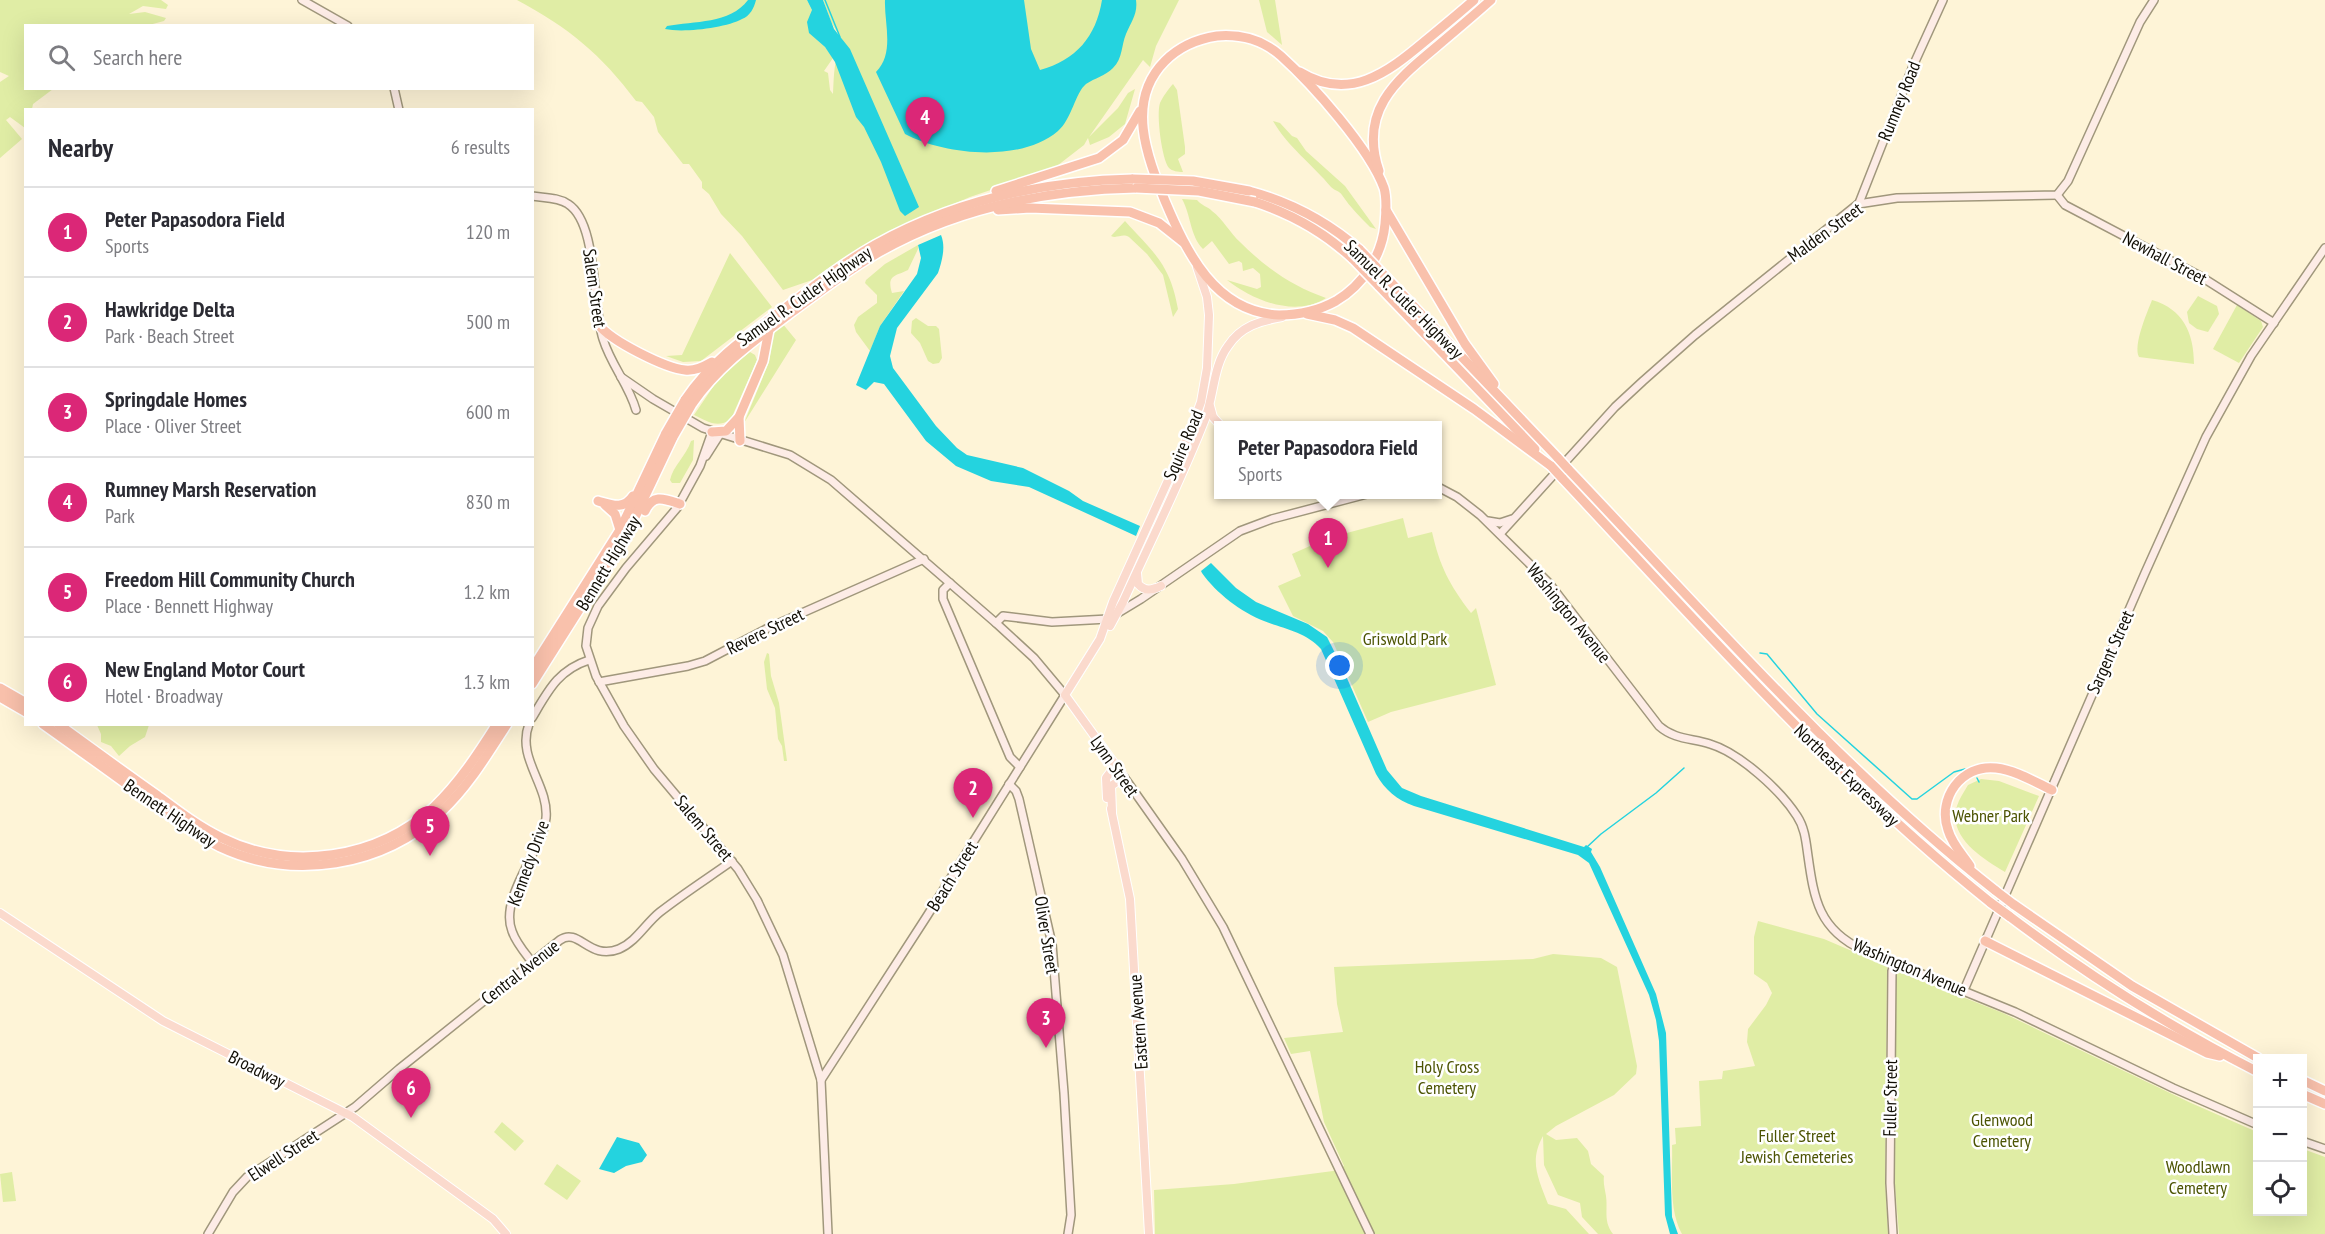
<!DOCTYPE html>
<meta charset="utf-8">
<style>
body{margin:0;font-family:"PT Sans Narrow",sans-serif;background:#f2f2f3;color:#2b2b33}
.controls{position:absolute;right:18px;bottom:18px;display:grid;overflow:hidden;border-radius:0px;box-shadow:0 6px 24px #0002}
.controls button{width:54px;height:54px;display:grid;place-items:center;padding:0;border:0;border-bottom:2px solid #e1e1e2;background:#fff;color:#2b2b33;font:30px sans-serif}
.you{position:absolute;left:1340px;top:666px;width:21px;height:21px;margin:-15px;border:4px solid #fff;border-radius:50%;background:#1a73e8;box-shadow:0 0 0 9px #1a73e833}
.badge{display:grid;place-items:center;width:39px;height:39px;border-radius:50%;background:#db2777;color:#fff;font-size:20px;font-weight:700}
.pin{position:absolute;translate:-50% -50px;filter:drop-shadow(0 2px 3px #0008)}
.pin::after{content:'';position:absolute;top:32px;width:21px;height:18px;background:inherit;clip-path:polygon(0 0,100% 0,50% 100%)}
.popup{position:absolute;left:1214px;top:421px;width:228px;height:78px;box-sizing:border-box;display:grid;place-content:center;border-radius:0px;background:#fff;filter:drop-shadow(0 2px 4px #0005);font-size:20px;white-space:nowrap;color:#7c7c81}
.popup b{font-size:22px;color:#2b2b33}
.popup::after{content:'';position:absolute;left:50%;top:100%;margin-left:-12px;border:12px solid transparent;border-top-color:#fff}
.list{margin:0;padding:0;list-style:none}
h2{display:flex;justify-content:space-between;align-items:center;height:78px;margin:0;padding:0 24px;font-size:26px}
h2 small{font-size:20px;font-weight:400;color:#7c7c81}
.list li{display:grid;grid-template-columns:39px 1fr auto;gap:18px;align-items:center;box-sizing:border-box;height:90px;padding:0 24px;border-top:2px solid #e1e1e2}
.list b{display:block;font-size:22px;white-space:nowrap}
.list p{margin:0;font-size:20px;white-space:nowrap;color:#7c7c81}
.list em{font-size:20px;font-style:normal;color:#7c7c81}
.icon{flex:none;width:33px;height:33px;fill:none;stroke:currentColor;stroke-width:2;stroke-linecap:round;stroke-linejoin:round}
.map{position:relative;flex:none;width:2325px;height:1234px;overflow:hidden}
.search{position:absolute;background:#fff;box-shadow:0 6px 24px #0002;left:24px;top:24px;width:510px;height:66px;display:flex;align-items:center;gap:15px;box-sizing:border-box;padding:0 21px;border-radius:0px;color:#7c7c81;font-size:22px}
.panel{position:absolute;background:#fff;box-shadow:0 6px 24px #0002;left:24px;top:108px;width:510px;height:618px;border-radius:0px}
.map>svg:first-child{display:block}
</style>
<div class="map">
<svg width="2325" height="1234" viewBox="0 0 2325 1234">
<rect width="100%" height="100%" fill="#fef4d7"/>
<g fill="#e0eda5">
<polygon points="0,0 161,0 168,5 166,9 143,6 129,14 145,12 166,18 164,21 149,25 26,26 26,88 53,89 33,104 32,109 26,110 25,128 10,117 6,120 22,139 0,158 0,82 9,76 0,72"/>
<path d="M517,0H807L812,10L814,37L825,47L833,58L824,71L828,73L830,90L833,94C834,73 834,60 842,40L831,22L823,0H1179L1156,46L1150,67L1143,60L1089,137L1118,108L1128,93L1135,89L1125,124L1109,137L1090,145L1088,138L1084,145L1053,169L970,197L931,214L850,256L818,278L783,290L742,236L721,214L709,194L702,188V182L689,164H683L658,132L654,117L642,102L636,101C601,54 569,28 517,0Z"/>
<polygon points="1259,0 1275,0 1282,45 1267,32"/>
<path d="M1173,84L1177,90L1185,147V154L1178,159L1183,172C1178,172 1172,171 1169,168C1162,160 1156,114 1160,103C1162,98 1169,88 1173,84Z"/>
<path d="M1273,121L1280,123L1292,136L1297,138L1306,151L1345,186L1376,229L1370,227C1360,217 1350,207 1342,195C1340,191 1335,191 1331,187C1313,165 1287,146 1273,121Z"/>
<path d="M1182,199L1197,200C1202,206 1207,206 1212,211C1223,219 1230,233 1240,242C1266,268 1292,286 1326,298C1295,318 1252,300 1227,280L1257,289L1261,287L1260,274L1253,268L1243,271L1242,263L1239,261L1229,264L1212,241L1203,249C1190,236 1191,215 1182,199Z"/>
<path d="M1125,221C1154,253 1170,264 1178,309L1173,317L1163,275L1147,254L1129,237C1122,233 1117,239 1111,236Z"/>
<path d="M918,245V249L908,270C897,276 886,274 892,293L904,291L880,326L870,351L856,332L854,325L858,317L877,303V295L865,283L866,280L885,264Z"/>
<polygon points="730,253 772,307 701,361 683,362 666,356 682,355"/>
<polygon points="2198,296 2217,306 2219,314 2208,332 2197,329 2189,323 2187,312"/>
<path d="M2152,300C2183,309 2194,333 2194,364L2139,357C2133,345 2147,313 2152,300Z"/>
<polygon points="2237,305 2261,321 2263,327 2239,363 2213,349"/>
<polygon points="916,318 928,326 936,326 939,329 942,358 939,363 933,364 928,361 920,343 911,333 912,321"/>
<polygon points="782,323 796,340 744,423 769,362 773,336 771,331"/>
<path d="M750,352L755,355L757,360L731,419C717,429 707,421 694,415L719,378Z"/>
<path d="M694,440L693,460L680,483H672L670,480C673,466 686,456 691,441Z"/>
<path d="M1403,518L1408,538L1432,532C1440,567 1449,584 1471,613L1476,608L1496,685L1391,712L1368,722L1333,642L1323,631L1293,616L1278,586L1301,576L1292,554L1328,538Z"/>
<polygon points="767,653 769,654 771,676 779,703 787,761 784,761 782,746 778,739 775,708 767,689 764,662"/>
<polygon points="149,725 145,737 130,746 119,756 111,746 101,742 101,734 97,725"/>
<path d="M1981,779L1999,781L2039,796L2005,872C1983,859 1947,837 1957,806C1959,799 1964,792 1968,785Z"/>
<path d="M1758,921L1824,939L1887,966L1885,1180L1888,1234H1682C1668,1209 1673,1173 1672,1145L1676,1144L1675,1128L1701,1126L1699,1081L1722,1079L1723,1071L1755,1066L1747,1042L1748,1029L1766,1005L1772,993L1767,983L1754,974V937Z"/>
<path d="M1553,954L1601,958L1617,967L1637,1066L1636,1074L1614,1095L1556,1126L1546,1134L1556,1140L1577,1138L1588,1151L1591,1164L1604,1176C1603,1183 1605,1189 1606,1196C1608,1210 1603,1221 1613,1234H1598L1582,1217L1580,1203L1558,1195L1544,1165L1543,1136C1529,1161 1538,1178 1548,1204L1566,1209L1589,1234H1155L1154,1190L1234,1184L1333,1171L1344,1166L1324,1122L1310,1051L1291,1054L1284,1038L1343,1032L1337,1004L1334,967L1533,959Z"/>
<polygon points="1899,972 2003,1013 2191,1103 2257,1132 2258,1212 2302,1212 2303,1149 2325,1157 2325,1234 1899,1234 1895,1186 1896,975"/>
<polygon points="502,1122 524,1141 515,1151 494,1132"/>
<polygon points="557,1164 581,1181 567,1200 544,1184"/>
<polygon points="12,1172 16,1201 3,1202 0,1174"/>
</g>
<g fill="#24d3df">
<path d="M748,0H756C754,8 750,16 742,19C726,28 683,33 665,29L667,26C694,21 730,24 748,0Z"/>
<polygon points="807,0 823,0 834,29 850,49 919,207 905,216 900,211 881,162 864,127 856,117 835,62 825,47 809,33 807,22 812,10"/>
<path d="M885,0H1024L1031,49L1040,70C1076,60 1096,37 1102,0H1136C1138,14 1131,22 1126,34C1121,46 1123,58 1113,68C1105,76 1095,78 1086,84C1075,93 1072,119 1058,131C1021,163 945,155 905,134L876,72C895,53 884,23 885,0Z"/>
<path d="M941,235C946,247 942,261 938,273L897,328L890,356L893,368L936,426L957,448L967,455L1023,468L1069,491L1083,501L1140,526L1136,536L1029,487L991,481L956,466L926,441L884,384L874,382L866,390L856,385L880,326L917,274L921,258L918,245Z"/>
<path d="M1211,563L1236,588L1256,602L1308,624L1327,637L1343,669L1387,770L1402,788L1421,796L1584,847L1586,845L1592,849L1591,852L1600,867L1656,994L1666,1033L1672,1217L1678,1234H1670L1665,1215L1659,1041L1656,1020L1649,995L1589,863L1578,855L1414,806C1397,800 1385,790 1376,774L1321,649C1306,632 1284,629 1264,621C1241,612 1216,593 1202,573L1201,571Z"/>
<polygon points="617,1137 639,1143 647,1155 642,1162 626,1166 614,1173 599,1169"/>
</g>
<g fill="none" stroke-linecap="round" stroke-linejoin="round">
<g stroke="#24d3df" stroke-width="1.5">
<polyline points="825,0 840,37"/>
<polyline points="1760,653 1767,654 1817,714 1912,799 1917,799 1954,772 1965,769"/>
<polyline points="1977,778 1979,782"/>
<polyline points="1587,847 1601,834 1656,793 1684,768"/>
</g>
<defs>
<g id="secondary">
<polyline points="302,0 348,26"/>
<polyline points="394,88 399,110"/>
<polyline points="2057,195 2065,205 2200,276 2274,323"/>
<path d="M532,196C544,198 558,197 568,204C598,223 592,305 603,339C611,365 629,385 636,410"/>
<polyline points="1859,203 1913,66 1943,0"/>
<polyline points="621,377 653,399 703,428 790,455 831,480 996,623 1034,658 1065,695 927,916 821,1080"/>
<polyline points="712,432 700,466 677,508 626,568 598,606 588,628 586,646 596,676 624,726 654,769 738,869 757,900 783,955 821,1080 828,1234"/>
<polyline points="706,456 720,434"/>
<path d="M1438,487L1457,497L1480,515L1549,583L1659,726C1675,740 1692,738 1710,744C1740,753 1781,791 1797,816C1805,828 1806,842 1808,856C1814,899 1819,930 1863,950L2015,1012L2173,1088L2258,1125"/>
<polyline points="1488,521 1500,523 1512,519"/>
<polyline points="1500,534 1615,407 1643,381 1695,335 1858,204 1897,198 2057,195 2068,181 2140,22 2154,0"/>
<polyline points="950,583 943,590 943,599 1010,757 1020,767"/>
<polyline points="996,623 1003,616 1052,622 1108,619 1141,599 1240,531 1272,519 1367,494"/>
<polyline points="599,682 688,666 705,661 768,628 924,559"/>
<path d="M532,718C548,691 558,670 589,660"/>
<path d="M529,724C516,758 549,785 546,818C545,829 540,839 535,849C525,871 502,906 512,931C516,943 525,953 532,962"/>
<polyline points="1124,777 1182,859 1223,927 1370,1234"/>
<polyline points="1009,784 1016,791 1019,799 1052,944 1064,1093 1071,1215 1068,1234"/>
<polyline points="1964,990 2145,573 2206,437 2251,356 2325,248"/>
<polyline points="2302,1141 2325,1149"/>
<path d="M208,1234L233,1192L247,1177L355,1107L399,1069L560,940C579,927 589,961 619,949C636,942 646,923 660,912C683,894 708,878 732,861"/>
<polyline points="1893,1234 1890,1183 1892,971 1894,963"/>
</g>
<g id="primary">
<polyline points="1210,406 1213,417 1221,426"/>
<path d="M1137,573L1138,584C1145,592 1152,590 1161,586"/>
<path d="M1110,626L1123,602C1150,542 1181,481 1205,419C1214,396 1213,366 1228,346C1241,326 1260,321 1282,317"/>
<polyline points="1107,798 1106,778 1115,766"/>
<polyline points="1111,809 1130,899 1149,1234"/>
<polyline points="1112,812 1111,786 1124,777 1065,695 1100,639 1113,602 1190,432 1201,402 1207,368 1209,315 1207,297 1197,267"/>
<polyline points="0,913 163,1021 353,1117 493,1219 506,1234"/>
</g>
<g id="highway">
<path d="M1217,36C1241,34 1263,40 1281,56C1312,84 1370,149 1384,188C1387,198 1386,213 1385,224C1382,256 1363,285 1336,301C1318,311 1299,315 1279,315C1215,312 1187,253 1165,201C1147,156 1125,101 1165,61C1179,47 1197,39 1217,36Z"/>
<path d="M1300,72C1349,102 1387,73 1424,42C1441,28 1458,14 1474,0"/>
<path d="M1379,171C1359,112 1394,82 1435,48C1454,32 1473,16 1491,0"/>
<polyline points="996,191 1099,158 1123,140 1140,111"/>
<path d="M1249,191C1290,202 1328,222 1360,250"/>
<path d="M1255,202C1292,214 1324,232 1353,259"/>
<polyline points="998,210 1030,208 1130,212 1159,223 1183,242"/>
<polyline points="1386,210 1465,344 1494,384"/>
<polyline points="1384,275 1558,458"/>
<polyline points="1378,285 1535,449"/>
<polyline points="1307,314 1335,320 1353,328 1474,409 1551,466"/>
<path d="M599,325C611,341 665,368 685,370C695,371 703,367 712,362"/>
<path d="M685,400C711,361 747,336 785,308C814,286 843,263 875,245C954,201 1043,181 1133,179"/>
<path d="M692,404C719,365 755,340 792,312C819,292 845,272 874,255C954,208 1045,190 1136,188"/>
<polyline points="739,417 740,441"/>
<polyline points="712,432 726,431 739,417 763,361 769,330"/>
<path d="M1568,469C1706,614 1838,767 1996,891"/>
<path d="M1562,478C1700,625 1832,776 1991,903"/>
<path d="M598,501C612,505 624,510 633,496"/>
<polyline points="605,505 615,514 620,530"/>
<path d="M645,511C653,493 665,499 680,504"/>
<polyline points="532,669 620,530 666,433"/>
<polyline points="532,684 627,534 673,437"/>
<polyline points="0,688 26,703"/>
<polyline points="0,697 26,712"/>
<path d="M43,724C78,749 113,774 147,799C171,816 194,834 220,847C293,881 382,867 441,812C468,787 487,755 507,724"/>
<path d="M58,724C91,748 124,772 158,796C178,811 199,827 222,838C291,872 377,859 434,807C459,783 478,754 497,724"/>
<path d="M1970,866C1962,854 1952,844 1948,830C1937,799 1961,764 1996,768C2015,770 2035,782 2052,790"/>
<polyline points="2013,904 2132,986 2258,1058"/>
<path d="M2009,916C2087,975 2170,1027 2258,1072"/>
<polyline points="1985,941 2207,1053 2220,1056"/>
<polyline points="2302,1080 2325,1091"/>
<polyline points="2302,1094 2325,1104"/>
</g>
</defs>
<use href="#secondary" stroke="#a0977c" stroke-width="10"/>
<use href="#primary" stroke="#fff" stroke-width="10"/>
<use href="#highway" stroke="#fff" stroke-width="12"/>
<use href="#secondary" stroke="#fdece6" stroke-width="7"/>
<use href="#primary" stroke="#fbdacd" stroke-width="8"/>
<use href="#highway" stroke="#f9c1ac" stroke-width="9"/>
<defs>
<g id="highway-bridge">
<polyline points="1133,179 1193,181 1249,191"/>
<polyline points="1136,188 1199,191 1255,202"/>
<polyline points="1360,250 1384,275"/>
<polyline points="1353,259 1378,285"/>
<polyline points="666,433 685,400"/>
<polyline points="673,437 692,404"/>
<polyline points="1558,458 1568,469"/>
<polyline points="1551,466 1562,478"/>
<polyline points="1996,891 2013,904"/>
<polyline points="1991,903 2009,916"/>
</g>
</defs>
<use href="#highway-bridge" stroke="#fff" stroke-width="12" stroke-linecap="butt"/>
<use href="#highway-bridge" stroke="#f9c1ac" stroke-width="9"/>
</g>
<g text-anchor="middle" dominant-baseline="central" stroke-width="5" stroke-linejoin="round" paint-order="stroke">
<g font-size="18" fill="#100d04" stroke="#fff">
<text transform="translate(1899 101) rotate(-68)">Rumney Road</text>
<text transform="translate(1825 232) rotate(-36)">Malden Street</text>
<text transform="translate(2165 258) rotate(28)">Newhall Street</text>
<text transform="translate(595 288) rotate(82)">Salem Street</text>
<text transform="translate(804 296) rotate(-35)">Samuel R. Cutler Highway</text>
<text transform="translate(1404 299) rotate(45)">Samuel R. Cutler Highway</text>
<text transform="translate(1183 445) rotate(-67)">Squire Road</text>
<text transform="translate(608 563) rotate(-59)">Bennett Highway</text>
<text transform="translate(1569 613) rotate(51)">Washington Avenue</text>
<text transform="translate(765 631) rotate(-26)">Revere Street</text>
<text transform="translate(2110 652) rotate(-66)">Sargent Street</text>
<text transform="translate(1115 766) rotate(55)">Lynn Street</text>
<text transform="translate(1847 775) rotate(44)">Northeast Expressway</text>
<text transform="translate(170 813) rotate(34)">Bennett Highway</text>
<text transform="translate(704 828) rotate(50)">Salem Street</text>
<text transform="translate(528 863) rotate(-70)">Kennedy Drive</text>
<text transform="translate(952 876) rotate(-58)">Beach Street</text>
<text transform="translate(1047 935) rotate(81)">Oliver Street</text>
<text transform="translate(1910 967) rotate(23)">Washington Avenue</text>
<text transform="translate(520 972) rotate(-38)">Central Avenue</text>
<text transform="translate(1138 1022) rotate(-94)">Eastern Avenue</text>
<text transform="translate(257 1069) rotate(27)">Broadway</text>
<text transform="translate(1890 1098) rotate(-89)">Fuller Street</text>
<text transform="translate(283 1155) rotate(-33)">Elwell Street</text>
</g>
<g font-size="18" fill="#4c5403" stroke="#fff">
<text x="1405" y="638">Griswold Park</text>
<text x="1991" y="815">Webner Park</text>
<text x="1447" y="1066">Holy Cross<tspan x="1447" dy="21">Cemetery</tspan></text>
<text x="2002" y="1119">Glenwood<tspan x="2002" dy="21">Cemetery</tspan></text>
<text x="1797" y="1135">Fuller Street<tspan x="1797" dy="21">Jewish Cemeteries</tspan></text>
<text x="2198" y="1166">Woodlawn<tspan x="2198" dy="21">Cemetery</tspan></text>
</g>
</g>
</svg>
<div class="controls">
<button>+</button>
<button>−</button>
<button><svg class="icon" aria-label="locate" viewBox="0 0 24 24"><circle cx="12" cy="12" r="6"/><path d="M12 2v4M12 18v4M2 12h4M18 12h4"/></svg></button>
</div>
<div class="you"></div>
<div class="pin badge" style="left:1328px;top:568px">1</div>
<div class="popup"><b>Peter Papasodora Field</b>Sports</div>
<div class="pin badge" style="left:973px;top:818px">2</div>
<div class="pin badge" style="left:1046px;top:1048px">3</div>
<div class="pin badge" style="left:925px;top:147px">4</div>
<div class="pin badge" style="left:430px;top:856px">5</div>
<div class="pin badge" style="left:411px;top:1118px">6</div>
<div class="search"><svg class="icon" aria-label="search" viewBox="0 0 24 24"><circle cx="10" cy="10" r="6"/><path d="M15 15l6 6"/></svg>Search here</div>
<section class="panel">
<h2>Nearby<small>6 results</small></h2>
<ul class="list">
<li><span class="badge">1</span><div><b>Peter Papasodora Field</b><p>Sports</p></div><em>120 m</em></li>
<li><span class="badge">2</span><div><b>Hawkridge Delta</b><p>Park · Beach Street</p></div><em>500 m</em></li>
<li><span class="badge">3</span><div><b>Springdale Homes</b><p>Place · Oliver Street</p></div><em>600 m</em></li>
<li><span class="badge">4</span><div><b>Rumney Marsh Reservation</b><p>Park</p></div><em>830 m</em></li>
<li><span class="badge">5</span><div><b>Freedom Hill Community Church</b><p>Place · Bennett Highway</p></div><em>1.2 km</em></li>
<li><span class="badge">6</span><div><b>New England Motor Court</b><p>Hotel · Broadway</p></div><em>1.3 km</em></li>
</ul>
</section>
</div>
